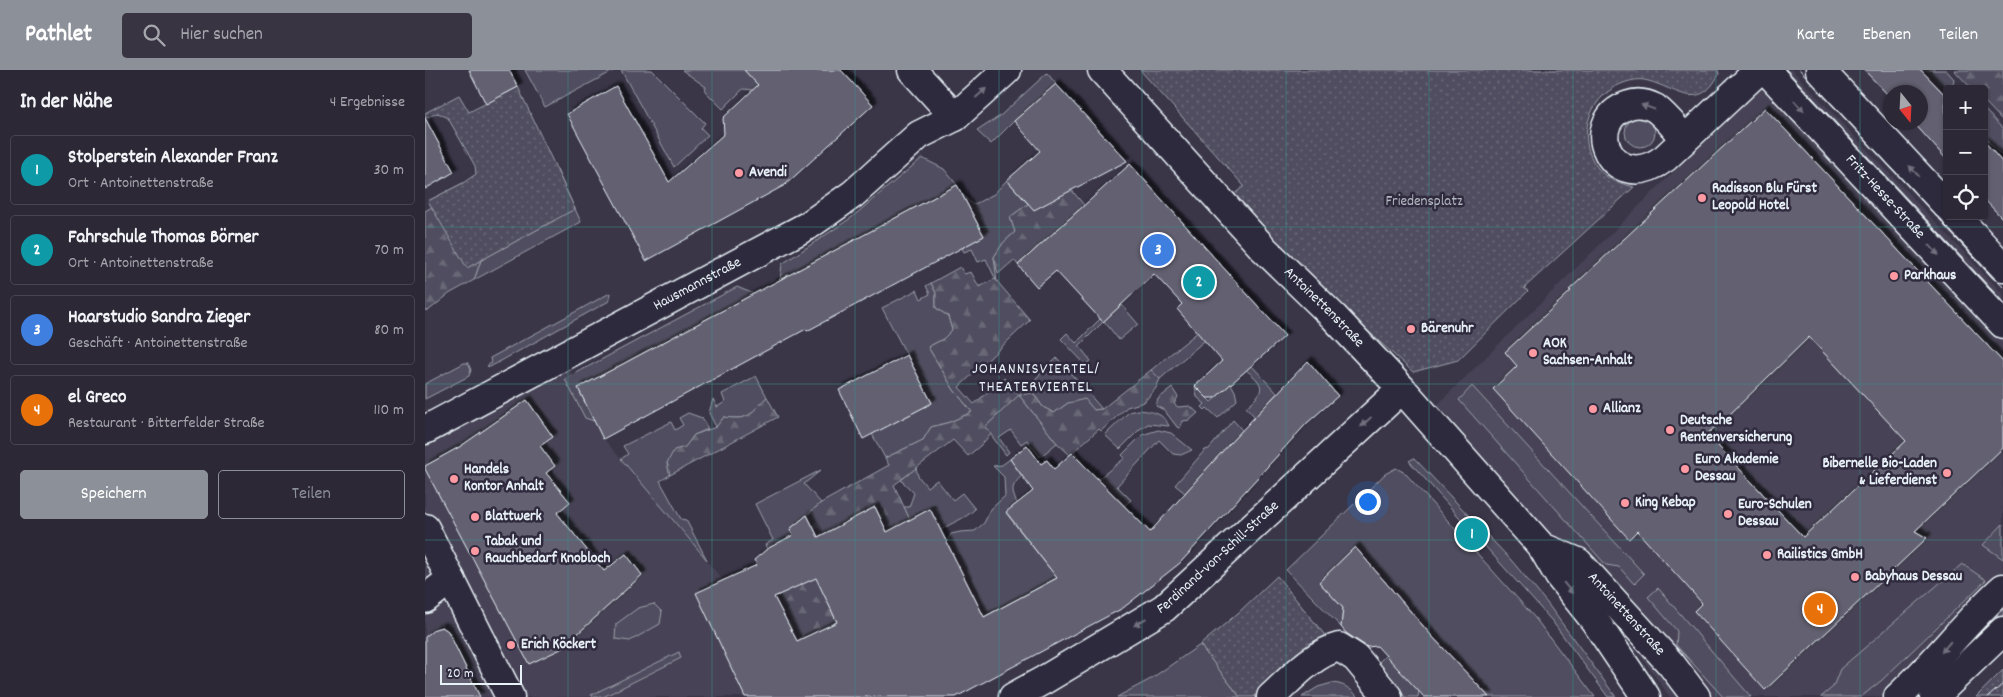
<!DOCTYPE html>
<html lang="de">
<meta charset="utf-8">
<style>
body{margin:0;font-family:Dekko,sans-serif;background:#383442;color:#f1f3f6}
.controls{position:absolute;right:15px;top:15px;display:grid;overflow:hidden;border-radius:5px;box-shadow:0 1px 4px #0004}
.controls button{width:45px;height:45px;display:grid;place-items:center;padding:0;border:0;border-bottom:1px solid #484451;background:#2c2836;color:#f1f3f6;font:25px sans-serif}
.compass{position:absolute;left:1458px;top:15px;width:45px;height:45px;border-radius:50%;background:#2c2836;box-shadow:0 1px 4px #0004;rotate:162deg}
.scale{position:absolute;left:15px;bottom:12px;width:82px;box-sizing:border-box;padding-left:5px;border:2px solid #e8f1f8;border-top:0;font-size:14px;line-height:18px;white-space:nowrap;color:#e8f1f8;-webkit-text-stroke:4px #2f2a3d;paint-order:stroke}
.you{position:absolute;left:942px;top:431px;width:18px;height:18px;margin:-12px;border:4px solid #fff;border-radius:50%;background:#1a73e8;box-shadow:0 0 0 8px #1a73e833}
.badge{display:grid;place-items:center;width:32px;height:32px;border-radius:50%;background:#8c9099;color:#fff;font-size:16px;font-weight:700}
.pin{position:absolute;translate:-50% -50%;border:2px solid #fff;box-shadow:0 1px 5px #0006}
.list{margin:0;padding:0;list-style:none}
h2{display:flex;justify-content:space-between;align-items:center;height:65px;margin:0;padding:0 20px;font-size:21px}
h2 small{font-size:16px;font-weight:400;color:#a6a6ad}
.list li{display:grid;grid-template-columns:32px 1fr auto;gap:15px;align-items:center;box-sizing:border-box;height:70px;margin:0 10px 10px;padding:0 10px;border:1px solid #484451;border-radius:5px}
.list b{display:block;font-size:19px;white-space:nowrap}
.list p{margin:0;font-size:16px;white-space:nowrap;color:#a6a6ad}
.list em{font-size:16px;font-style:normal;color:#a6a6ad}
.actions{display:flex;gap:10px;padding:15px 20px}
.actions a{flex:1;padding:11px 0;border:1px solid #8c9099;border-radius:5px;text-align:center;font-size:18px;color:#8c9099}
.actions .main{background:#8c9099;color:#fff}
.icon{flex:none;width:28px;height:28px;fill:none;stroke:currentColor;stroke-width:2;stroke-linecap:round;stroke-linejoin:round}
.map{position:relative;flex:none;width:1578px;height:627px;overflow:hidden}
header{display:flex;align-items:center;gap:30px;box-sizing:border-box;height:70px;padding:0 25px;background:#8c9099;color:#fff}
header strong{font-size:24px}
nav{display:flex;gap:28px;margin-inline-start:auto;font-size:18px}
.search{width:350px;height:45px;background:#383442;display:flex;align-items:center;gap:12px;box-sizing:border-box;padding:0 18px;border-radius:5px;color:#a6a6ad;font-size:19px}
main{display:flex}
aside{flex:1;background:#2c2836}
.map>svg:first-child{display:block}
</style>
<header>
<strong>Pathlet</strong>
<div class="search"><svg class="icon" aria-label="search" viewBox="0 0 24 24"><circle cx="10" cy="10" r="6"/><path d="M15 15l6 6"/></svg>Hier suchen</div>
<nav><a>Karte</a><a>Ebenen</a><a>Teilen</a></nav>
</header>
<main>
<aside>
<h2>In der Nähe<small>4 Ergebnisse</small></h2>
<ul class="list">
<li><span class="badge" style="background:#0f9aa8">1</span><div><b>Stolperstein Alexander Franz</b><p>Ort · Antoinettenstraße</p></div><em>30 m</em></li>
<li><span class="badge" style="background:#0f9aa8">2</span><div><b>Fahrschule Thomas Börner</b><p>Ort · Antoinettenstraße</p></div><em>70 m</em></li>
<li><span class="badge" style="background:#3f7fe0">3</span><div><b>Haarstudio Sandra Zieger</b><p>Geschäft · Antoinettenstraße</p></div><em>80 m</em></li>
<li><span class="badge" style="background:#e8710a">4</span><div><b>el Greco</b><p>Restaurant · Bitterfelder Straße</p></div><em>110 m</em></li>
</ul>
<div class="actions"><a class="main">Speichern</a><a>Teilen</a></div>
</aside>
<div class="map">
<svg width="1578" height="627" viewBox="0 0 1578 627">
<defs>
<pattern id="forest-firs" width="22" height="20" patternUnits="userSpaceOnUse" patternTransform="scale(1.25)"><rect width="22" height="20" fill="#504e5f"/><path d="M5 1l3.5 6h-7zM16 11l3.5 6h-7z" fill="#696877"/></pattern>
<pattern id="park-dots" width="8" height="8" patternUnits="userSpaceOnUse" patternTransform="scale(1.25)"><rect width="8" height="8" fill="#504e5f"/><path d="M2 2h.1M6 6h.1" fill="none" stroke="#696877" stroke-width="1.8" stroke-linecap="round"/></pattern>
<filter id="shadow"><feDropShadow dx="4.5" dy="-4.5" stdDeviation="1" flood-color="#0009"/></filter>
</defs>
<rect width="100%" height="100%" fill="#3a3648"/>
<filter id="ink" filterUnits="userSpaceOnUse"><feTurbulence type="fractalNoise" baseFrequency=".02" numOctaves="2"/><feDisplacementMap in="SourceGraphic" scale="10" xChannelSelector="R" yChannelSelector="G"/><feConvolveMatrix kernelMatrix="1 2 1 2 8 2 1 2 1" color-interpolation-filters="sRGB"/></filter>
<g filter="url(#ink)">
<g fill="#464354">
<polygon points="1352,0 1367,0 1578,224 1578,533 1483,627 1245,627 1195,557 1006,341"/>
<polygon points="140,291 179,369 298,510 332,495 398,627 0,627 0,367"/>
</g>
<g fill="#504e5f" stroke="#9ca0ac">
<polygon points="100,0 190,0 120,37"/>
<polygon points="196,0 227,0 280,53 276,58 283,65 249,97"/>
<polygon points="257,0 319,0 332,14 332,20 318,19 298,39 280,21 281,17"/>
<polygon points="1496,0 1521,0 1529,9 1527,19 1522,19 1520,25"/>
<polygon points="622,3 631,14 589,51 566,74 552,61 575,46"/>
<polygon points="1559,39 1578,59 1578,82 1576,85 1559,67"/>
<circle cx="1215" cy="62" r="15"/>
<polygon points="497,88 519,99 532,115 355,210 357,194 426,148"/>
<polygon points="132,100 156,152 49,210 56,190 130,150"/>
<polygon points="582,110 603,134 585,147 590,162 578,173 569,187 572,212 561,189 553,192 547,179 539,182 537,178 559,166 536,123 548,135 569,124"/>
<polygon points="506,213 511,223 511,238 523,246 527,260 518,269 503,277 529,320 547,342 525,352 506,357 498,370 460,388 447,364 507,333 457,238 492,220 496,229 505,224 501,216"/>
<polygon points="312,217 329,224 153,318 169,351 160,348 140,309"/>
<polygon points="185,223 184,231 65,297 62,296 66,293 65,288"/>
<polygon points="697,235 713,254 694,270 679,251"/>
<polygon points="675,249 678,252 654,276 666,291 661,295 636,269 642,263 651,273"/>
<polygon points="779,257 786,265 735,309 726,300"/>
<polygon points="632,288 677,339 669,340 643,333 629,343 618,337 608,323 594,325 632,373 615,387 602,370 596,374 586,360 574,368 584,382 581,385 560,357"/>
<polygon points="39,293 43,293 46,300 44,306 0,329 0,314"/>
<path d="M826,295L852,323L830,347L821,337C840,322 841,315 821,300Z"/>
<path d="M331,306L342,327C324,343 328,351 299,347L291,357L284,343L288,329L292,337L300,332L297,324Z"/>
<polygon points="806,314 810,321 812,330 793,348 782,338 780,340 777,337 780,334 772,327 770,316 786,332"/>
<polygon points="1047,316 1219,504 1209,514 1194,497 1181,495 1034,330"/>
<path d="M712,340C725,341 738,342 744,356L723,354L715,359L695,379L680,365L704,342Z"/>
<polygon points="263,343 277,348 283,359 269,365 260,378 242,393 245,405 235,411 256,449 261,450 282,490 196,389 203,384 198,376 246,352 250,360 258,355 254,348"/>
<polygon points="808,350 817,360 760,423 750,415 780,380 784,379"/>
<polygon points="733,360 746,363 767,380 756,385 748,384 734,370 692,416 706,430 699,436 673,409 700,388 697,385 717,365"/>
<polygon points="989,388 1086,490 1122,533 1191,627 1183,627 1127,551 984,391"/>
<path d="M585,389L597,406C586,415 586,421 592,433L581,443L625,499L632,495L638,504L547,553L521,473L526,464L535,462L550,461L559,453L566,439L580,426L579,407L568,396L577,395Z"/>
<path d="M491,398L493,406L502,417L512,410L528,430L537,423L550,439C539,450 528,451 515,461L505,439L485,450L479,437H484L489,423L476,410Z"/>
<polygon points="971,398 980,403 1110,548 1170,627 1064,627 1005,564 930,477 894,512 918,538 916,557 861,500 960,404"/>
<polygon points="396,400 379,414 396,433 365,459 383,493 347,476 342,479 340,475 348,470 330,434"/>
<polygon points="1578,454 1578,489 1558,475"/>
<polygon points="1537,494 1561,510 1457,610 1436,627 1396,627 1408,617 1415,599"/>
<polygon points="1233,518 1326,627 1298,627 1251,575 1252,561 1223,527"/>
<polygon points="229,534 237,542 235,554 205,571 190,569 191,554 213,538"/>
<polygon points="1578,537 1578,550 1497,627 1489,627"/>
<polygon points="775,575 815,627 692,627 724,610"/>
<polygon points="254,582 256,588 178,627 168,627 166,625"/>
<polygon points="961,585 994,621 993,627 980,627 951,595"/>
<path d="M907,613C919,614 925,618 933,627H877L893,617Z"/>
</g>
<g fill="url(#forest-firs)" stroke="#9ca0ac">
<polygon points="1529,0 1578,0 1578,51 1559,31 1559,19 1547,19"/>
<polygon points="634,105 659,135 593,195 589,190 573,204 569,187 578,173 590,162 585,147 603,134"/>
<polygon points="38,113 130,150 56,190 49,210 24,224 3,241 0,240 0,141 7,137 3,131"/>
<polygon points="535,197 539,204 546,202 554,217 570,209 605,250 534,317 549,334 579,308 594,325 608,323 618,337 629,343 643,333 660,329 669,340 677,339 726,300 735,309 731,318 719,332 702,337 676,361 674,359 649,381 658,394 656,395 632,373 594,325 560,357 566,364 556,375 543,386 528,370 469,415 485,450 476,455 504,545 450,437 393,467 382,445 396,433 464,395 460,388 498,370 506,357 525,352 547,342 529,320 503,277 518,269 527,260 523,246 511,238 511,223 506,213"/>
<polygon points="747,318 753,327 749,334 753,337 765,336 773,343 765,350 758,351 755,358 752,357 739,340 731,336 733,329"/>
<path d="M342,327L353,347L245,405L242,393L249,380L260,377L269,365L291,357L299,347C328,351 324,343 342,327Z"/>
<polygon points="406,481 398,522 423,576 371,572 349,527 366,519"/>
</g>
<g fill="url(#park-dots)" stroke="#9ca0ac">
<path d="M715,0H1293L1294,4C1273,45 1250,16 1219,10C1209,8 1192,14 1184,21C1156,41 1153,84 1181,106C1189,112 1199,114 1209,117L1099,218L1103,221L1033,290L988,302L923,243L807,126L819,116Z"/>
<polygon points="93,17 150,139 42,198 3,131 38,113 51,104 50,96 23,48 13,43 0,48 0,43 34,25 44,42"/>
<polygon points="852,506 903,569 829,627 815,627 775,575 813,543"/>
<polygon points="1578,600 1578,627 1551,627"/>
</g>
<g fill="#636171" stroke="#e8f1f8" fill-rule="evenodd" filter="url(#shadow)">
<polygon points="44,0 84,0 93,17 61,34"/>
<polygon points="319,0 416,0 448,35 360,115 221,191 142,44 191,16 244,112 299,64 298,48 333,15"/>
<polygon points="1439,0 1496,0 1520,25 1522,90 1488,52 1496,52 1496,22 1466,22 1466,28"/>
<polygon points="631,14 702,91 609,140 582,110 615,81 589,51"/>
<path d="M1340,38L1578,292V378L1490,461L1502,468L1340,620L1269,541L1277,533L1212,461L1204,469L1068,319L1092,296L1080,282L1146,221L1144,220ZM1384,267L1481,371L1378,467L1282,364L1302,347Z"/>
<polygon points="0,48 29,102 0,119"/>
<polygon points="1559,71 1578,93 1578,149 1559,129"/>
<polygon points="705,94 860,266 790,328 782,328 770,316 797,291 752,239 757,234 729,204 678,252 631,201 612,217 593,195"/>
<polygon points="532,115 559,166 382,261 381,259 178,369 153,318"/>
<polygon points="482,285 507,333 438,369 414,320"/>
<path d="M883,291L913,326L882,353L755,493L698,538L531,627H320L271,523L332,495L329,490L342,479L368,465L365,459L382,445L393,467L450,437L462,462L505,439L559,547L632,508L581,442L608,421L585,389L602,375L616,394L622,390L629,399L647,383L725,462L805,373ZM391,508L412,552L372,571L349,527Z"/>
<polygon points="102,330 128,367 115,376 130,396 121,403 145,432 132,443 179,501 201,484 217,505 136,579 104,594 0,399 0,396 36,376"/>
<polygon points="930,477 1005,564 1064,627 999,627 952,576 942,577 921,563 916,557 918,538 894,512"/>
<polygon points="17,557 23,561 55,627 0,627 0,567 10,559"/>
</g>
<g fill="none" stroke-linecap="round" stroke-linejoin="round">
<defs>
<g id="minor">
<polyline points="487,0 530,47"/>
<path id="s1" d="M1341,0L1578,254"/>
<polyline points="1395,0 1522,136"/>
<path d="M1259,68C1250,58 1241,46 1230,38C1222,34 1212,32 1204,35C1154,51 1187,128 1240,88L1334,0"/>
<polyline points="1531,146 1578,197"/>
<path id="s2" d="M0,360L384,155L428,124L494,65L530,47L582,0"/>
<polyline points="0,458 85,627"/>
<polyline points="0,529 26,509"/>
<path id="s3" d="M588,627L619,610L739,538L977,319"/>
<path d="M846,627C866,609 887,584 914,577L931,588L963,627"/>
<path d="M1473,627C1510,593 1540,552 1578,518"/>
<polyline points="1509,627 1578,561"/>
</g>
<g id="major">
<path id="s4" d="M677,0L839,179L909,247L977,319L1117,477L1134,506L1170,551L1221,627"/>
<path id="s5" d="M1117,477L1153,492L1246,594L1271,627"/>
</g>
</defs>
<use href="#minor" stroke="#e8f1f8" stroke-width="31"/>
<use href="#major" stroke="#e8f1f8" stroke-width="31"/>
<use href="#minor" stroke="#2f2a3d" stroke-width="28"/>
<use href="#major" stroke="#2f2a3d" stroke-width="28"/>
<g stroke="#e8f1f8" stroke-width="1">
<polyline points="1360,0 1578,234"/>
<polyline points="1375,0 1578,217"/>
<polyline points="1563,627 1578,614"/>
</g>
</g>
<defs><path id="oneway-solid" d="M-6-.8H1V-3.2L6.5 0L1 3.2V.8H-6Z" transform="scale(1.25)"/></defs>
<g fill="#70707e">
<use href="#oneway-solid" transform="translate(556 23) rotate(-42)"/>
<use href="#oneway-solid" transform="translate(1374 36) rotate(47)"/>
<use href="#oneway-solid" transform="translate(1223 37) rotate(-160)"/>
<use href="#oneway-solid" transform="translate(1489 101) rotate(-133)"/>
<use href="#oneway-solid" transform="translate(1509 180) rotate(47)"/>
<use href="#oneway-solid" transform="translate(941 352) rotate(137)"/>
<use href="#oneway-solid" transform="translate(1143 518) rotate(51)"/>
<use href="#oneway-solid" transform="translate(715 552) rotate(149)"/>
<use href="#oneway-solid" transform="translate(1521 577) rotate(130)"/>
</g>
</g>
<path fill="none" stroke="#3a8f8a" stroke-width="1" stroke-opacity="0.55" d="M143,0V627M287,0V627M430,0V627M574,0V627M717,0V627M861,0V627M1004,0V627M1148,0V627M1291,0V627M1435,0V627M0,157H1578M0,314H1578M0,470H1578"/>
<g fill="#ff9aa2" stroke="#2f2a3d" stroke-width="2">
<circle cx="314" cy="103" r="5"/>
<circle cx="1277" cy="128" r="5"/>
<circle cx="1469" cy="206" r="5"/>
<circle cx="986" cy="259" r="5"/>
<circle cx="1108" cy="283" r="5"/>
<circle cx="1168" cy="339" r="5"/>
<circle cx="1245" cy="360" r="5"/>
<circle cx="1260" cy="399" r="5"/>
<circle cx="1522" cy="403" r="5"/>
<circle cx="29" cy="409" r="5"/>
<circle cx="1200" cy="433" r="5"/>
<circle cx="1303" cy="444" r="5"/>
<circle cx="50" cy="447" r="5"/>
<circle cx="50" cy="481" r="5"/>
<circle cx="1342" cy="485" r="5"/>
<circle cx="1430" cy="507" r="5"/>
<circle cx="86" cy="575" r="5"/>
</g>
<g text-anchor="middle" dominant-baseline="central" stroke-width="5" stroke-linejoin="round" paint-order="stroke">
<g font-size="15" font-weight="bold" fill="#e8f1f8" stroke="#2f2a3d" text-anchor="start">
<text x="324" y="103">Avendi</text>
<text x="1287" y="119">Radisson Blu Fürst<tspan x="1287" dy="17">Leopold Hotel</tspan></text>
<text x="1479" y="206">Parkhaus</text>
<text x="996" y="259">Bärenuhr</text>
<text x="1118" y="274">AOK<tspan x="1118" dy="17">Sachsen-Anhalt</tspan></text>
<text x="1178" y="339">Allianz</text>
<text x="1255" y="351">Deutsche<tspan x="1255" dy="17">Rentenversicherung</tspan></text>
<text x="1270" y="390">Euro Akademie<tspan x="1270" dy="17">Dessau</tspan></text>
<text x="1512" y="394" text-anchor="end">Bibernelle Bio-Laden<tspan x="1512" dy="17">&amp; Lieferdienst</tspan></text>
<text x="39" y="400">Handels<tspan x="39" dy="17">Kontor Anhalt</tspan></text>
<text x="1210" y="433">King Kebap</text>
<text x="1313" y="435">Euro-Schulen<tspan x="1313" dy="17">Dessau</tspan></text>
<text x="60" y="447">Blattwerk</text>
<text x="60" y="472">Tabak und<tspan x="60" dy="17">Rauchbedarf Knobloch</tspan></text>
<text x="1352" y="485">Railistics GmbH</text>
<text x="1440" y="507">Babyhaus Dessau</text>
<text x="96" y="575">Erich Köckert</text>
</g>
<g font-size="15" fill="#e8f1f8" stroke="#2f2a3d">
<text stroke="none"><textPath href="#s1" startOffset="174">Fritz-Hesse-Straße</textPath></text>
<text stroke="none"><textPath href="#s2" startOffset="309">Hausmannstraße</textPath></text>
<text stroke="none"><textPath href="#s4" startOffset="325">Antoinettenstraße</textPath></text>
<text stroke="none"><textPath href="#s3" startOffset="249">Ferdinand-von-Schill-Straße</textPath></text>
<text stroke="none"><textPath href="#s5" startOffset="110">Antoinettenstraße</textPath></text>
</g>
<g font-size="15" fill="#b3b8c2" stroke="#2f2a3d">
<text x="999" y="132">Friedensplatz</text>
</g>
<g font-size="16" letter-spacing="1" fill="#e8f1f8" stroke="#2f2a3d">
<text x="611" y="299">JOHANNISVIERTEL/<tspan x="611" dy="18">THEATERVIERTEL</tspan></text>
</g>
</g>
</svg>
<div class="controls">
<button>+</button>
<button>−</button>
<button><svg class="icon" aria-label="locate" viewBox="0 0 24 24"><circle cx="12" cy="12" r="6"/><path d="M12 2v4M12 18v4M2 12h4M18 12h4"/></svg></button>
</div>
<svg class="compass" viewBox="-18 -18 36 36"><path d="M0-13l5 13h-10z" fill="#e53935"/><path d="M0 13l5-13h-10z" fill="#a6a6ad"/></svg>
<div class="scale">20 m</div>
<div class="you"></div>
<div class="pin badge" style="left:1047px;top:464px;background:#0f9aa8">1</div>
<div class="pin badge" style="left:774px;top:212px;background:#0f9aa8">2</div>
<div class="pin badge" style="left:733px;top:180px;background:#3f7fe0">3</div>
<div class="pin badge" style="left:1395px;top:539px;background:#e8710a">4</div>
</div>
</main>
